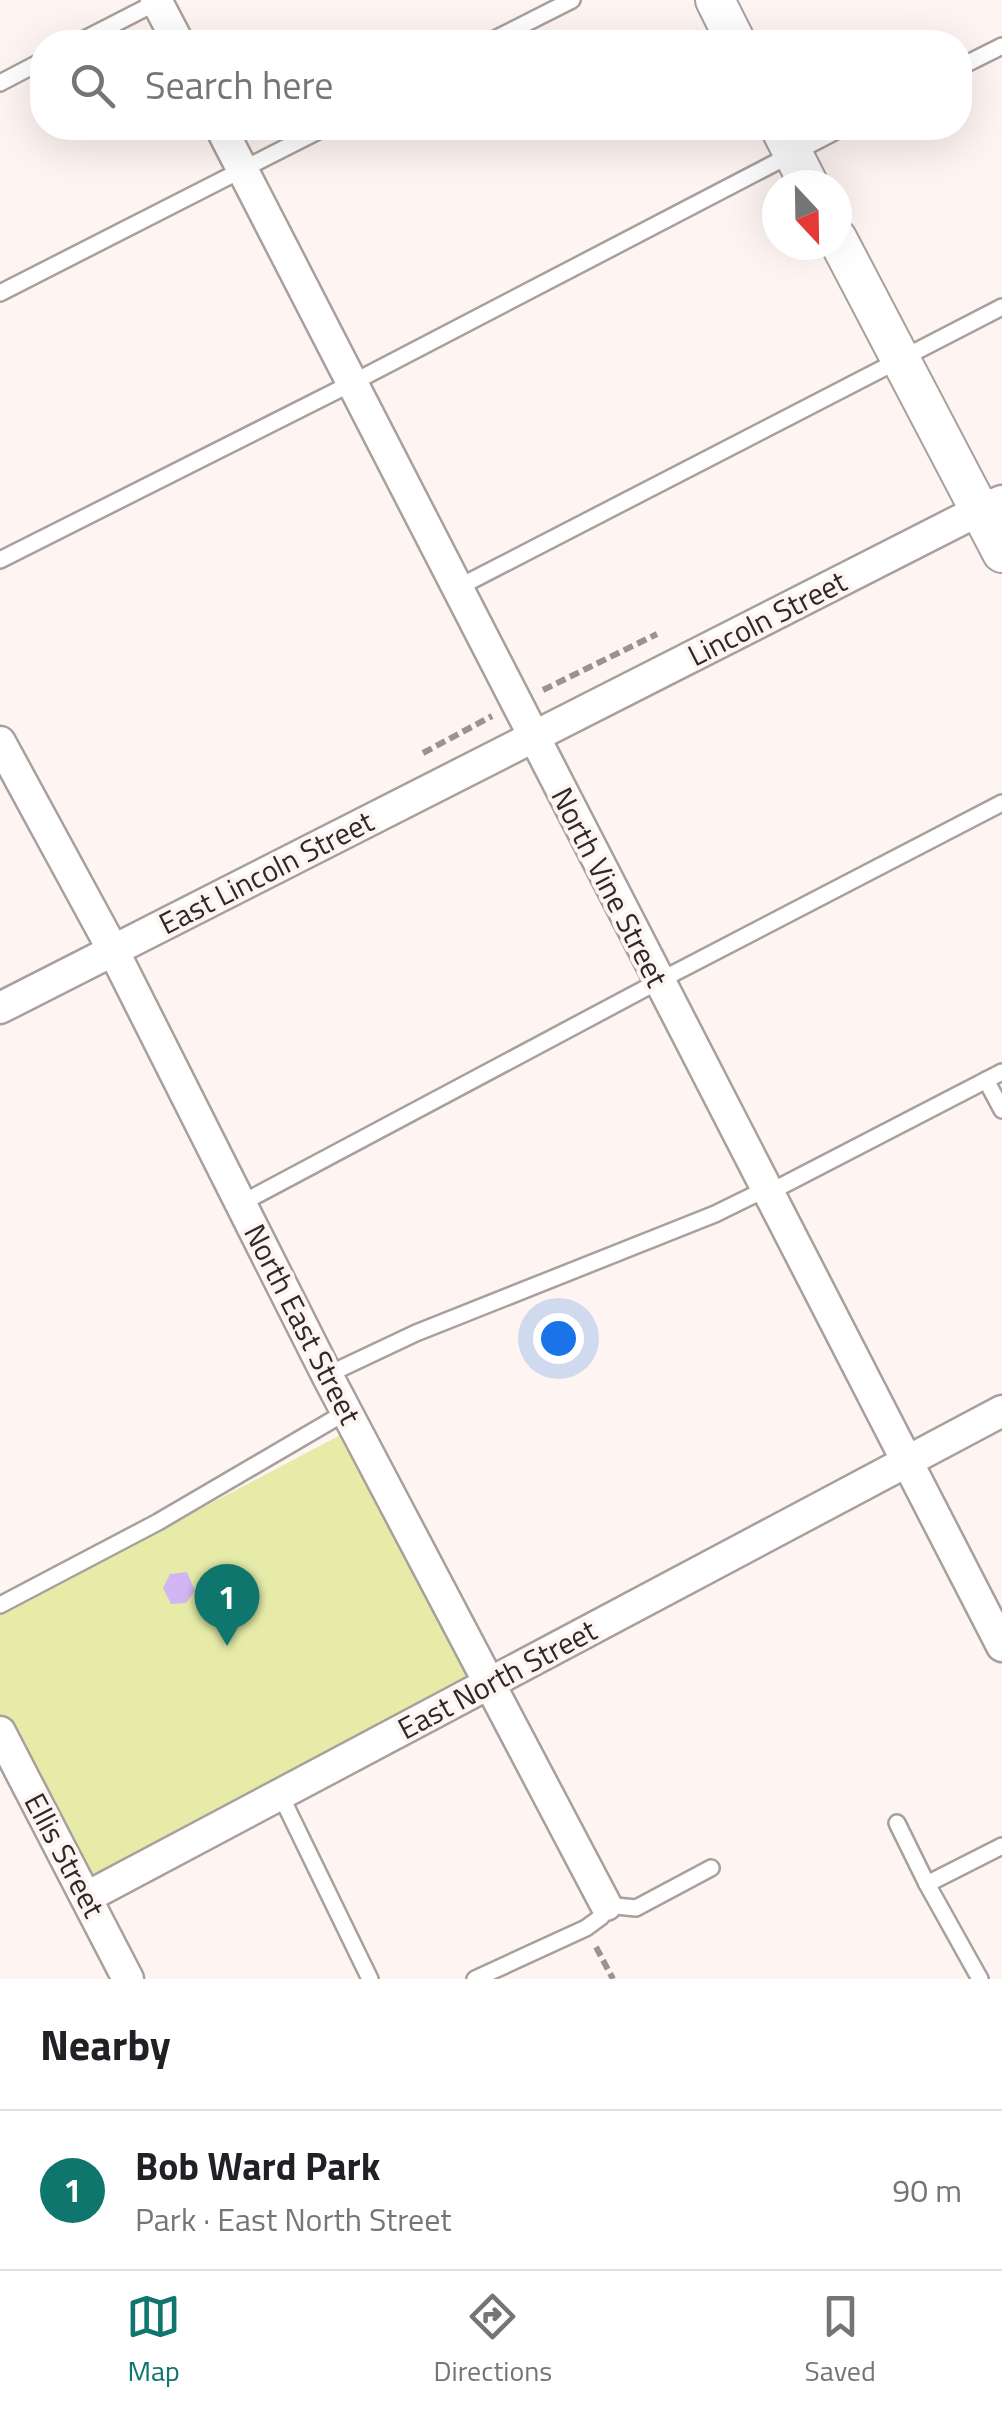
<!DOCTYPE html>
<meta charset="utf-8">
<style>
body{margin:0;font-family:"Titillium Web",sans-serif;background:#f6f6f6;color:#202124}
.compass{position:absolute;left:762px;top:170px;width:90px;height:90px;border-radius:50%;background:#fff;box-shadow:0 10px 40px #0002;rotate:158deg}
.you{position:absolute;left:558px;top:1338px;width:35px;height:35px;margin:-25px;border:8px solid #fff;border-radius:50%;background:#1a73e8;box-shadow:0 0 0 15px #1a73e833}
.badge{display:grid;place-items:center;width:65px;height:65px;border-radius:50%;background:#0f766e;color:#fff;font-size:32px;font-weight:700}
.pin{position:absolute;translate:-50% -82px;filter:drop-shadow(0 2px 5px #0008)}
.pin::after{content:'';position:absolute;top:52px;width:35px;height:30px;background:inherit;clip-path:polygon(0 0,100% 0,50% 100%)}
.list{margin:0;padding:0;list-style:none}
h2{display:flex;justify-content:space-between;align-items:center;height:130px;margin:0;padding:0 40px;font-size:42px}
h2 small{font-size:32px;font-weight:400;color:#757577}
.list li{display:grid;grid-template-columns:65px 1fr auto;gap:30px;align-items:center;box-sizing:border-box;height:160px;padding:0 40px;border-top:2px solid #e0e0e0}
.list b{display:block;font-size:38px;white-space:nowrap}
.list p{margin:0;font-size:32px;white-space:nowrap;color:#757577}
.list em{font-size:32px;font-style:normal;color:#757577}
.icon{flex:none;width:55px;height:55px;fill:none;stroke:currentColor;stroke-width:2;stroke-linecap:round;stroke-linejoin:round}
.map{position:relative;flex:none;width:1002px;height:1979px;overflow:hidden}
.search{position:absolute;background:#fff;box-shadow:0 10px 40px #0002;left:30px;right:30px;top:30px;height:110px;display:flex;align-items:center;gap:25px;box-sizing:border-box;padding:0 35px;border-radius:40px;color:#757577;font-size:38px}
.sheet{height:290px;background:#fff}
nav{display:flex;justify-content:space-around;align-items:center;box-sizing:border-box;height:140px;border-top:2px solid #e0e0e0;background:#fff;font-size:28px;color:#757577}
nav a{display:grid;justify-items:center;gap:5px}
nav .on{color:#0f766e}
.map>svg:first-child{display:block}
</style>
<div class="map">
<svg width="1002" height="1979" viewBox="0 0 1002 1979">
<rect width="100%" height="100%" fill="#fef4f1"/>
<polygon fill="#e6eca8" points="348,1431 471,1678 83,1889 0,1734 0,1614"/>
<polygon fill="#d2b5f2" points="187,1572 195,1591 186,1603 171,1604 163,1588 170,1574"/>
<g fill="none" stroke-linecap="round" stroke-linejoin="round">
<defs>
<g id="service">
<polyline points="79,42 157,2"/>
<polyline points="489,42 572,0"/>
<polyline points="960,67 1002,46"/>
<polyline points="0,83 42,61"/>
<polyline points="0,293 324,128"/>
<polyline points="0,560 352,383 842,128"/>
<polyline points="457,588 1002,307"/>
<polyline points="986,1080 1002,1110"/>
<polyline points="768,1193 1002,1072"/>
<polyline points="242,1203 659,981 1002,803"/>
<polyline points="327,1375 416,1333 715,1214 766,1189"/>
<polyline points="0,1605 158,1522 346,1412"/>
<polyline points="280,1794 370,1979"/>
<polyline points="897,1823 927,1884"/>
<polyline points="475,1979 586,1928 601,1917 606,1905 636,1908 711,1868"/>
<polyline points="980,1979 927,1884 1002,1846"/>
</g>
<g id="minor">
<polyline points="156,0 178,42"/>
<polyline points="221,128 1002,1646"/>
<polyline points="0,742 113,950 327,1375 606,1905"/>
<polyline points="0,1008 980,510 1002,501"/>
<polyline points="0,1732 128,1979"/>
<polyline points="87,1897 1002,1411"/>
</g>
<g id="tertiary">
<polyline points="715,0 736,42"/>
<polyline points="780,128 809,185"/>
<polyline points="837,238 1002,553"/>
</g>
</defs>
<use href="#service" stroke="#a99f9c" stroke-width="20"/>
<use href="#minor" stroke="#a99f9c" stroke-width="35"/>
<use href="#tertiary" stroke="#a99f9c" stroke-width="42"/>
<g stroke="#9a9391" stroke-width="6" stroke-dasharray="10 5" stroke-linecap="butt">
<polyline points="543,690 657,634"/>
<polyline points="423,753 492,716"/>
<polyline points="596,1947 613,1979"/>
</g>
<use href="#service" stroke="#fff" stroke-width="15"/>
<use href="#minor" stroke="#fff" stroke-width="30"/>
<use href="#tertiary" stroke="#fff" stroke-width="38"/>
</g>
<g text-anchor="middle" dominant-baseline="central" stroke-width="8" stroke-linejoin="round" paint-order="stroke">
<g font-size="30" fill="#2d2928" stroke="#fef4f1">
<text transform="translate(767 618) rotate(-27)">Lincoln Street</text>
<text transform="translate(266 872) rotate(-27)">East Lincoln Street</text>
<text transform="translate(610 887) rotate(63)">North Vine Street</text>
<text transform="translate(303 1324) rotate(63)">North East Street</text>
<text transform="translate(497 1679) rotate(-28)">East North Street</text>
<text transform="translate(65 1855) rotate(62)">Ellis Street</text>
</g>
</g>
</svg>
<svg class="compass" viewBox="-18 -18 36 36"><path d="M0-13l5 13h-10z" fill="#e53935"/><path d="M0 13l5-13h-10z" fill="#757577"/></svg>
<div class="you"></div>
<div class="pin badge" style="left:227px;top:1646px">1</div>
<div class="search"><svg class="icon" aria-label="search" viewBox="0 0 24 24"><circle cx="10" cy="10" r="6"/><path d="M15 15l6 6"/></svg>Search here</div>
</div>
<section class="sheet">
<h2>Nearby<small></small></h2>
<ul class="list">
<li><span class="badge">1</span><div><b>Bob Ward Park</b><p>Park · East North Street</p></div><em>90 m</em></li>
</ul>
</section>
<nav>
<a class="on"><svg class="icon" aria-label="map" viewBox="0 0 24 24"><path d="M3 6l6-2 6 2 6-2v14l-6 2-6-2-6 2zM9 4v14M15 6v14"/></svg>Map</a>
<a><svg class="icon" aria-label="directions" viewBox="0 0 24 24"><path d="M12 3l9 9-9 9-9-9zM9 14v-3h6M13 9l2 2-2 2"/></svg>Directions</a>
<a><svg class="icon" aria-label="saved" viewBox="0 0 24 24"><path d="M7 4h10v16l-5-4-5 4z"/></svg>Saved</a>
</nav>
